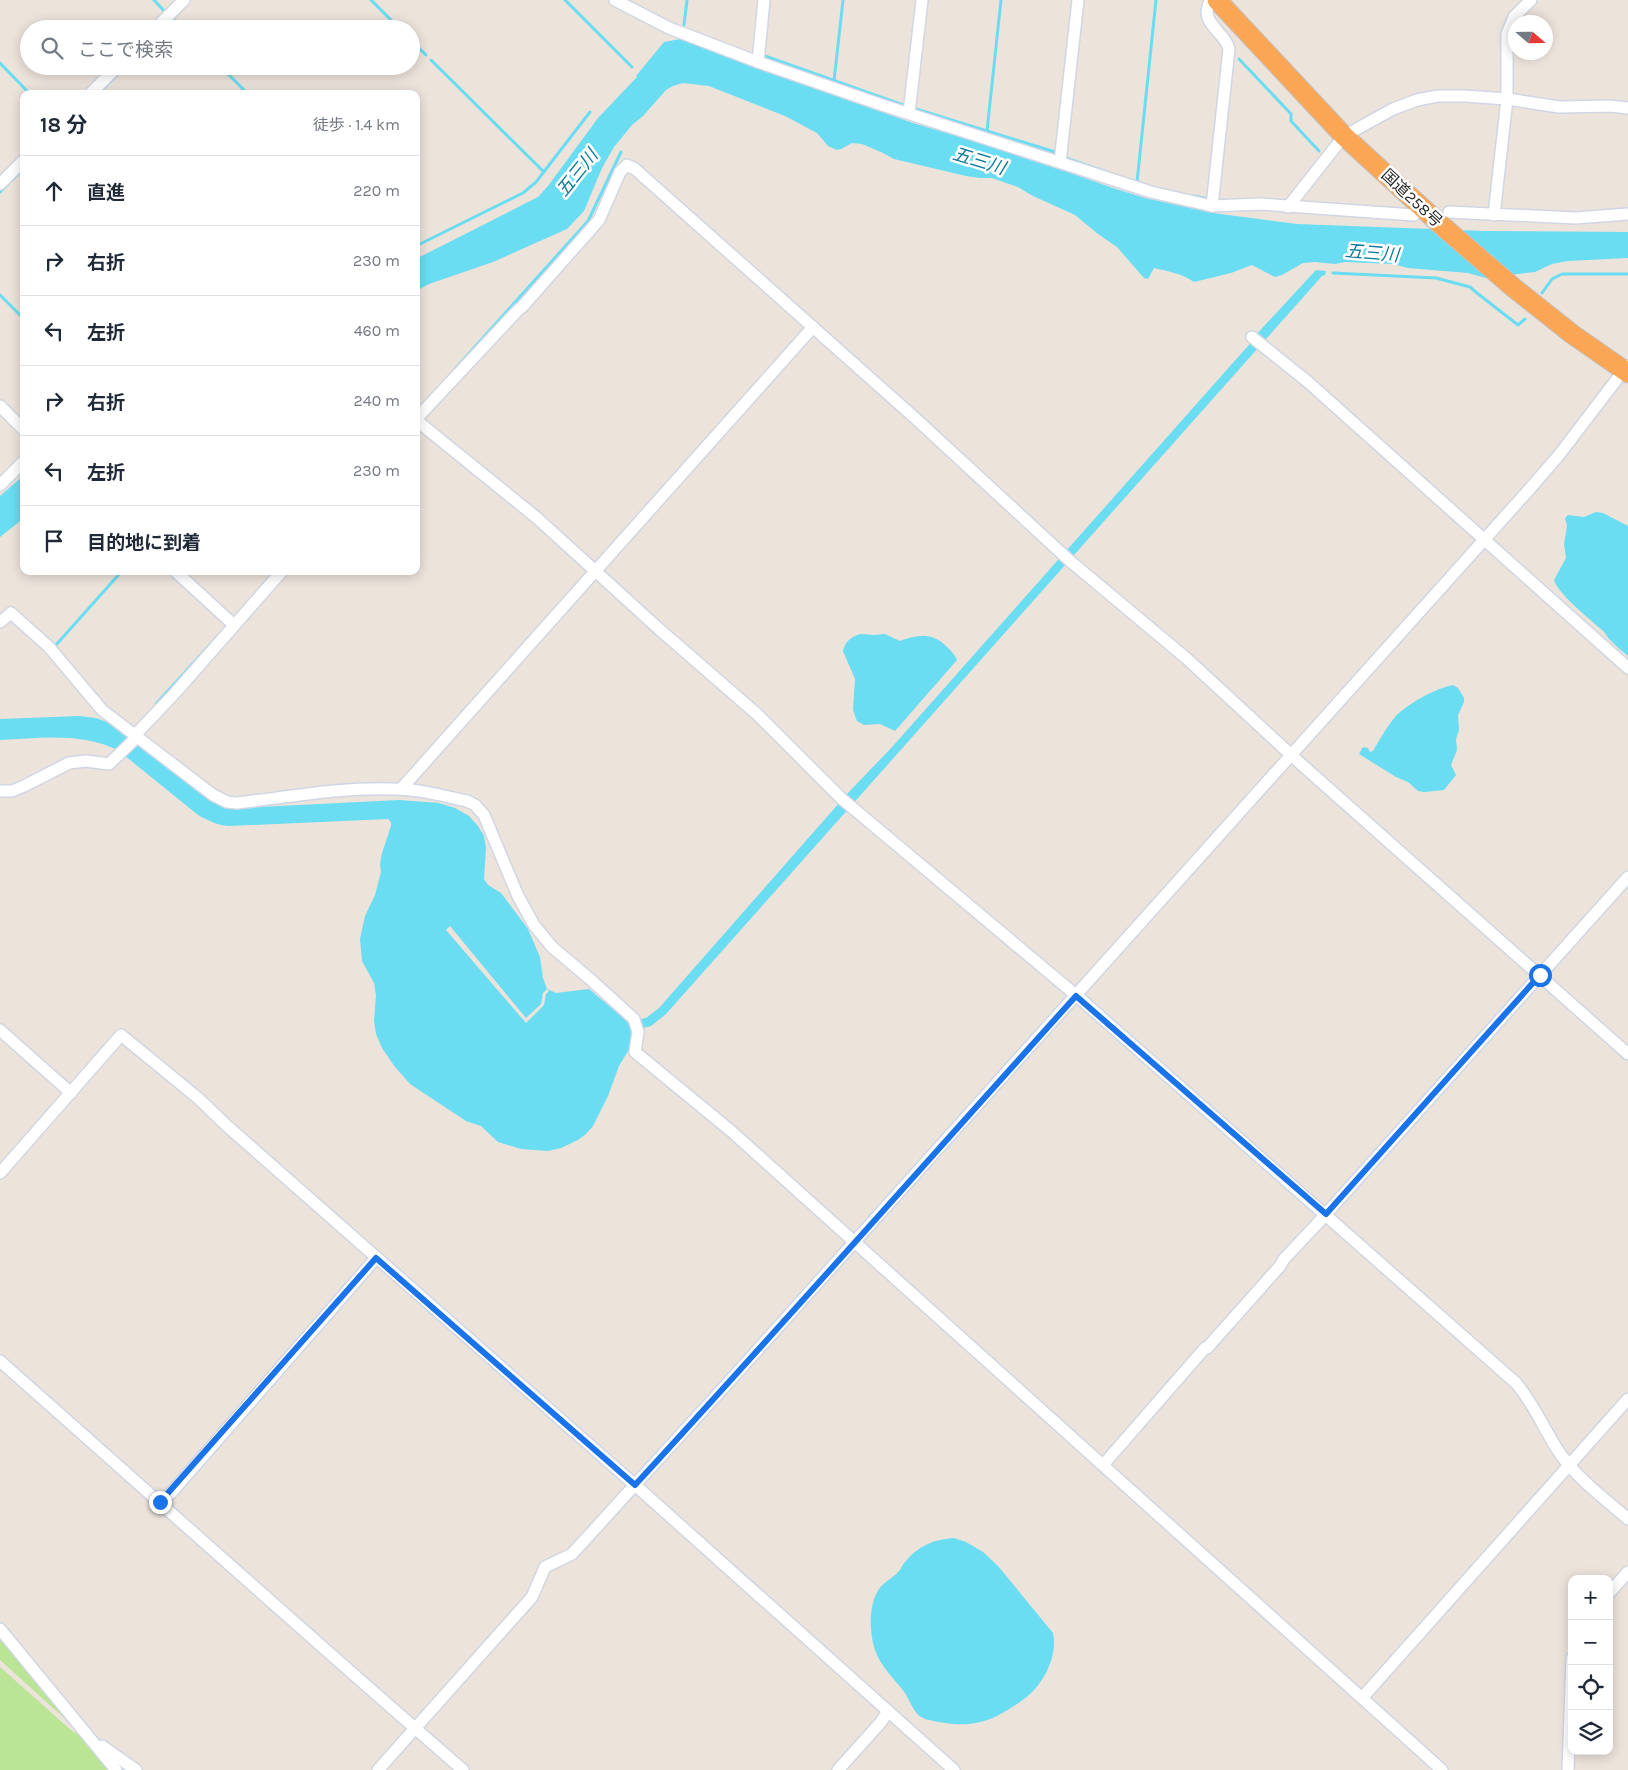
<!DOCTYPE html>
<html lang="ja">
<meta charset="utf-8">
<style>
body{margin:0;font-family:Karla,"Noto Sans JP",sans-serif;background:#f6f6f7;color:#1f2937}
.controls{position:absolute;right:15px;bottom:15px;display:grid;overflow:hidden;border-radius:10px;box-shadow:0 2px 12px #0003}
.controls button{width:45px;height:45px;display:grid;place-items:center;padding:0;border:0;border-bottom:1px solid #e0e1e3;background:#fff;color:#1f2937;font:25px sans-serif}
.compass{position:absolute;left:1508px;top:15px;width:45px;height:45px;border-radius:50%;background:#fff;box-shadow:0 2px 12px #0003;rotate:110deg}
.stop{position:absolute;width:15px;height:15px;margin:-11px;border:4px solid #1a73e8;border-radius:50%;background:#fff}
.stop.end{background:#1a73e8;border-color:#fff;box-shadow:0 1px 5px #0008}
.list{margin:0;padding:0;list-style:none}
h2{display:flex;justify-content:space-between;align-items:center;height:65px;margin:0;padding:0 20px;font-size:21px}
h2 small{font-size:16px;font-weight:400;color:#747a83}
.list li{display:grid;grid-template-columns:32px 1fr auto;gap:15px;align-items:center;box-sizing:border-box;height:70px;padding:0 20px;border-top:1px solid #e0e1e3}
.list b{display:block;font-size:19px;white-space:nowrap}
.list em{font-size:16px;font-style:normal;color:#747a83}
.icon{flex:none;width:28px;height:28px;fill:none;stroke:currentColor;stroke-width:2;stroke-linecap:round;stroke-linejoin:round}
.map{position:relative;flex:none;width:1628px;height:1770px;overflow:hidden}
.search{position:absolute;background:#fff;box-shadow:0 2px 12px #0003;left:20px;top:20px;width:400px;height:55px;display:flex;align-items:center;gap:12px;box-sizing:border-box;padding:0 18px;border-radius:28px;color:#747a83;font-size:19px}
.panel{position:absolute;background:#fff;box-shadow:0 2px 12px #0003;left:20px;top:90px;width:400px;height:485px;border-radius:10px}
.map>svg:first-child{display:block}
</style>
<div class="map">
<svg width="1628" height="1770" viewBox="0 0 1628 1770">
<rect width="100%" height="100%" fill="#ece3db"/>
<g fill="#b9e595">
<polygon points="0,1637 73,1726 0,1660"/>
<polygon points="0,1667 72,1731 84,1737 111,1770 0,1770"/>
</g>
<g fill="#6addf2">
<path d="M680,39L764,71L913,123L1013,153L1113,188L1145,198L1213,213L1297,224L1485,231L1628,232V258L1568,261L1552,264L1535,272L1486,278L1468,273L1408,268L1393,264L1345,262L1335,264L1315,262L1303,263L1282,275L1275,277L1252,265L1231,273L1194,282C1183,274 1168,271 1154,268L1148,279L1144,278L1117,247L1098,234L1075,215L1031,195L1018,187L992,178H980L966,176L894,159L883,153L862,144L852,143L841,149L837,150L828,146L817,133L785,116L709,86L683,83L673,86L666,90L643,116L632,125L614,147L602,168L584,211L567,229L493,262L429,284L416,291V259L538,197L548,186L598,118L637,77L636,76L664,42Z"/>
<path d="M1316,270L1326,271L1325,275L1322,276L666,1014L651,1026L632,1031L630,1048L619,1066L608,1096L593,1126L586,1134L578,1140L561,1148L548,1151L521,1149L498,1142L481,1126L466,1121L410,1084L395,1067L382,1048L376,1034L374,1021L376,995L374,983L362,961L360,939L365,916L375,895L381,872L380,864L382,853L391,826V822L388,819L229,826C217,825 209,821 198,815L119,751C83,732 40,738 0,740V719L79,716L96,718L110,723L129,735L220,806L239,808L399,800L439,803L455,808L469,816L478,826L484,836L486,848L484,879L488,885L501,893L528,929L540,957L543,978L547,989L556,993L589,989L628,1022L646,1018L659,1008L847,794L893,746L1255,338L1254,337Z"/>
<polygon points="24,475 24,518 0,537 0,496"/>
<path d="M1596,512L1603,513L1628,526V656C1622,651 1616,646 1610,640C1607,637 1606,634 1603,631C1591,620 1558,594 1554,580L1566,558L1564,544L1567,526L1565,518L1568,515L1584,517Z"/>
<path d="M862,634L874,635L885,634L900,641C919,634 933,632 948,648C952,652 955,655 957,660L895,731L880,724L864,725L857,721L853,710L855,679L843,651C845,641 853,635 862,634Z"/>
<path d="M1453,685L1458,688L1464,698V702L1458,715L1459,730L1456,739L1457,750L1451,765L1456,775L1444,790L1424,792L1418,791L1408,782L1396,777L1359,754L1363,747L1368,748L1370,752L1373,751C1380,739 1386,728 1395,717C1407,704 1436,688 1453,685Z"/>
<path d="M954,1538L966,1542L983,1552L998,1566L1053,1633C1058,1657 1043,1685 1024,1699C995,1720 975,1729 939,1722C934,1721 926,1720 921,1717C912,1711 909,1697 902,1689C894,1679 885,1670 879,1659C869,1641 867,1607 879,1589C884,1582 893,1578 899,1571C901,1569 902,1565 905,1562C917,1546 935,1539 954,1538Z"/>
</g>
<polygon fill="#ece3db" points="450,926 526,1018 541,1004 543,993 547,989 549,991 546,994 544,1005 526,1023 446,930"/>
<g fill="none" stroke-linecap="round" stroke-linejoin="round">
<g stroke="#6addf2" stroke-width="3">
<polyline points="154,0 166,13"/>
<polyline points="371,0 400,29"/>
<polyline points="565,0 632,67"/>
<polyline points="171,17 183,29"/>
<polyline points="684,25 687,0"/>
<polyline points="411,40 426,55"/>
<polyline points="765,56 903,105"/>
<polyline points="1239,59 1291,114 1291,121 1319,151"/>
<polyline points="431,60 544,172"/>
<polyline points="0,63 30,94"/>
<polyline points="220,66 248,94"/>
<polyline points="120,72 126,66"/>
<polyline points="834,81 843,0"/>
<polyline points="98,94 116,76"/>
<polyline points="916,109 1055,152"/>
<polyline points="987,131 1001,0"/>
<polyline points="1066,158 1109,173"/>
<polyline points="12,180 24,168"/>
<polyline points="1137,182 1156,0"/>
<polyline points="0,192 8,184"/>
<polyline points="1194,196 1208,199"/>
<polyline points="416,246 523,193 536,182 590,112"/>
<polyline points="1333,273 1436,278 1470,287 1477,293 1518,325 1525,319"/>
<polyline points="1542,293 1552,279 1562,274 1628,274"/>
<polyline points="0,295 24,319"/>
<polyline points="456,368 588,221 621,152"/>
<polyline points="56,647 55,646 122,571"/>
<polyline points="156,704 219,635"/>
</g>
<defs>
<g id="minor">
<polyline points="615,0 669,28 758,62 882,105 1151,192 1212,206 1260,204 1414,215"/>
<path d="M1210,0C1209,4 1207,9 1207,13C1208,27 1226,35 1229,49L1212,206"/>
<polyline points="155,29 184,0"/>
<polyline points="758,62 764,0"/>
<polyline points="90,94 118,66"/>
<polyline points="909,113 922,0"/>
<polyline points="1060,162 1078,0"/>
<polyline points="0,184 24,160"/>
<polyline points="1288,207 1344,136 1393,109 1417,100 1438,96 1465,96 1507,99 1559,107 1610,106 1628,108"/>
<polyline points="1449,212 1576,218 1628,214"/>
<polyline points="1494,215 1507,99 1507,34 1514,17 1531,0"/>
<polyline points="1252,337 1308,382 1628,668"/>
<polyline points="0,406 24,430"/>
<polyline points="416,419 519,309 522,307 599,220 620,172 627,165 635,169 915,418 1070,561 1186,658 1301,764 1628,1054"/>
<path d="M416,420L537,518L659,629L758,715L842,799L1077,996L1516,1383C1535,1405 1545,1432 1561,1455C1579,1480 1605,1499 1628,1519"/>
<polyline points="0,485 24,461"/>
<polyline points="175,571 234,625"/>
<path d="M0,622L11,613L49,647L102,710L213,795L227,802L237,803C289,797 342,787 394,789C419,789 443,796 467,801L475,805L484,815L518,896L534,925L552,947L590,979L634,1019L638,1032L635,1052L731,1131L1442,1770"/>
<polyline points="136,734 175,693 282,571"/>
<polyline points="401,789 813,327"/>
<polyline points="0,791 12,791 24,786 69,763 86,761 109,764 138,736"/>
<polyline points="0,1030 71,1093"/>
<polyline points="0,1173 121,1035 198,1098 226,1125 635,1485 954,1770"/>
<path d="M0,1361C154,1497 307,1635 463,1770"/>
<polyline points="1103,1465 1205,1348 1207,1348 1280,1266 1284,1259 1317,1224 1628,877"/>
<polyline points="160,1502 171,1493 376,1258"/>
<polyline points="1609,1593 1628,1572"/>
<polyline points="0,1629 116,1770"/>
<polyline points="1362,1698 1628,1399"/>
<polyline points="102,1746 136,1770"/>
<polyline points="378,1770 532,1597 545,1567 572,1554 736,1374 1527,492 1559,455 1627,366"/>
<polyline points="838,1770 881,1722 888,1711"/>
<polyline points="1568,1770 1572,1658"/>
</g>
<polyline id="trunk" points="1217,0 1344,136 1440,224 1514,288 1572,334 1628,373"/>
</defs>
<use href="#minor" stroke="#d0d6e3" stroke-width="14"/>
<use href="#trunk" stroke="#c3c3c3" stroke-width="21"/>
<use href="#minor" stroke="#fff" stroke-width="11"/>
<use href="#trunk" stroke="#faa655" stroke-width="19"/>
</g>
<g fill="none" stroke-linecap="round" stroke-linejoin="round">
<path stroke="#1a73e8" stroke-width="6" d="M160,1502L376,1258L635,1485C784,1323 929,1159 1076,996L1326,1214L1540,975"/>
</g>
<g text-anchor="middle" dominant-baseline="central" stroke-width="5" stroke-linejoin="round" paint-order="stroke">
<g font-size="16" fill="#2a2a2a" stroke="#fff">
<text transform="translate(1412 198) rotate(43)">国道258号</text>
</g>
<g font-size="18" font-style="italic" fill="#097b9f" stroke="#fff">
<text transform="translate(979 161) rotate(17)">五三川</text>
<text transform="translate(577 173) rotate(-51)">五三川</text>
<text transform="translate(1372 253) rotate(5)">五三川</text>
</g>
</g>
</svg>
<div class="controls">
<button>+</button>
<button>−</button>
<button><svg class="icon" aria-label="locate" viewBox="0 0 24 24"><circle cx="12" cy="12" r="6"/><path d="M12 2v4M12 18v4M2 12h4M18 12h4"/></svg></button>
<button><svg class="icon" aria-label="layers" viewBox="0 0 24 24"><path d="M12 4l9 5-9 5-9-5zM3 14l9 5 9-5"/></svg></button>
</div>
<svg class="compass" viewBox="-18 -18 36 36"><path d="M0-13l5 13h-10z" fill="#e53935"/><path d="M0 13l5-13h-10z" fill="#747a83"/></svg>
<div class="stop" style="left:1540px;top:975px"></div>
<div class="stop end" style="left:160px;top:1502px"></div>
<div class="search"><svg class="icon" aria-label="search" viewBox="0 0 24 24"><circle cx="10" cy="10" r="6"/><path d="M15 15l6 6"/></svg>ここで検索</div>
<section class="panel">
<h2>18 分<small>徒歩 · 1.4 km</small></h2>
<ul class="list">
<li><svg class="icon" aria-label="ahead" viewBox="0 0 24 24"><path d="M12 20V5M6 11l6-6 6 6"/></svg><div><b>直進</b></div><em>220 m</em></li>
<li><svg class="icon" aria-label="right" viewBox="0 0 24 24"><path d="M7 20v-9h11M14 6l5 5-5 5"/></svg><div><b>右折</b></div><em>230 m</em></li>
<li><svg class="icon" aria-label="left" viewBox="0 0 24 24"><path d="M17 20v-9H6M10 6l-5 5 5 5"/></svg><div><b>左折</b></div><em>460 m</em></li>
<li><svg class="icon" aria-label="right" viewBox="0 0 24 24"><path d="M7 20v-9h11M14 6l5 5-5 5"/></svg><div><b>右折</b></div><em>240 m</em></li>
<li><svg class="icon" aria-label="left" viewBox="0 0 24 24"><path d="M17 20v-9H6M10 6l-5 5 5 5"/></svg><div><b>左折</b></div><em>230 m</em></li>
<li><svg class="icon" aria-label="arrive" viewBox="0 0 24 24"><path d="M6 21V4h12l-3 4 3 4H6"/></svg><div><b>目的地に到着</b></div></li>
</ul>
</section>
</div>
